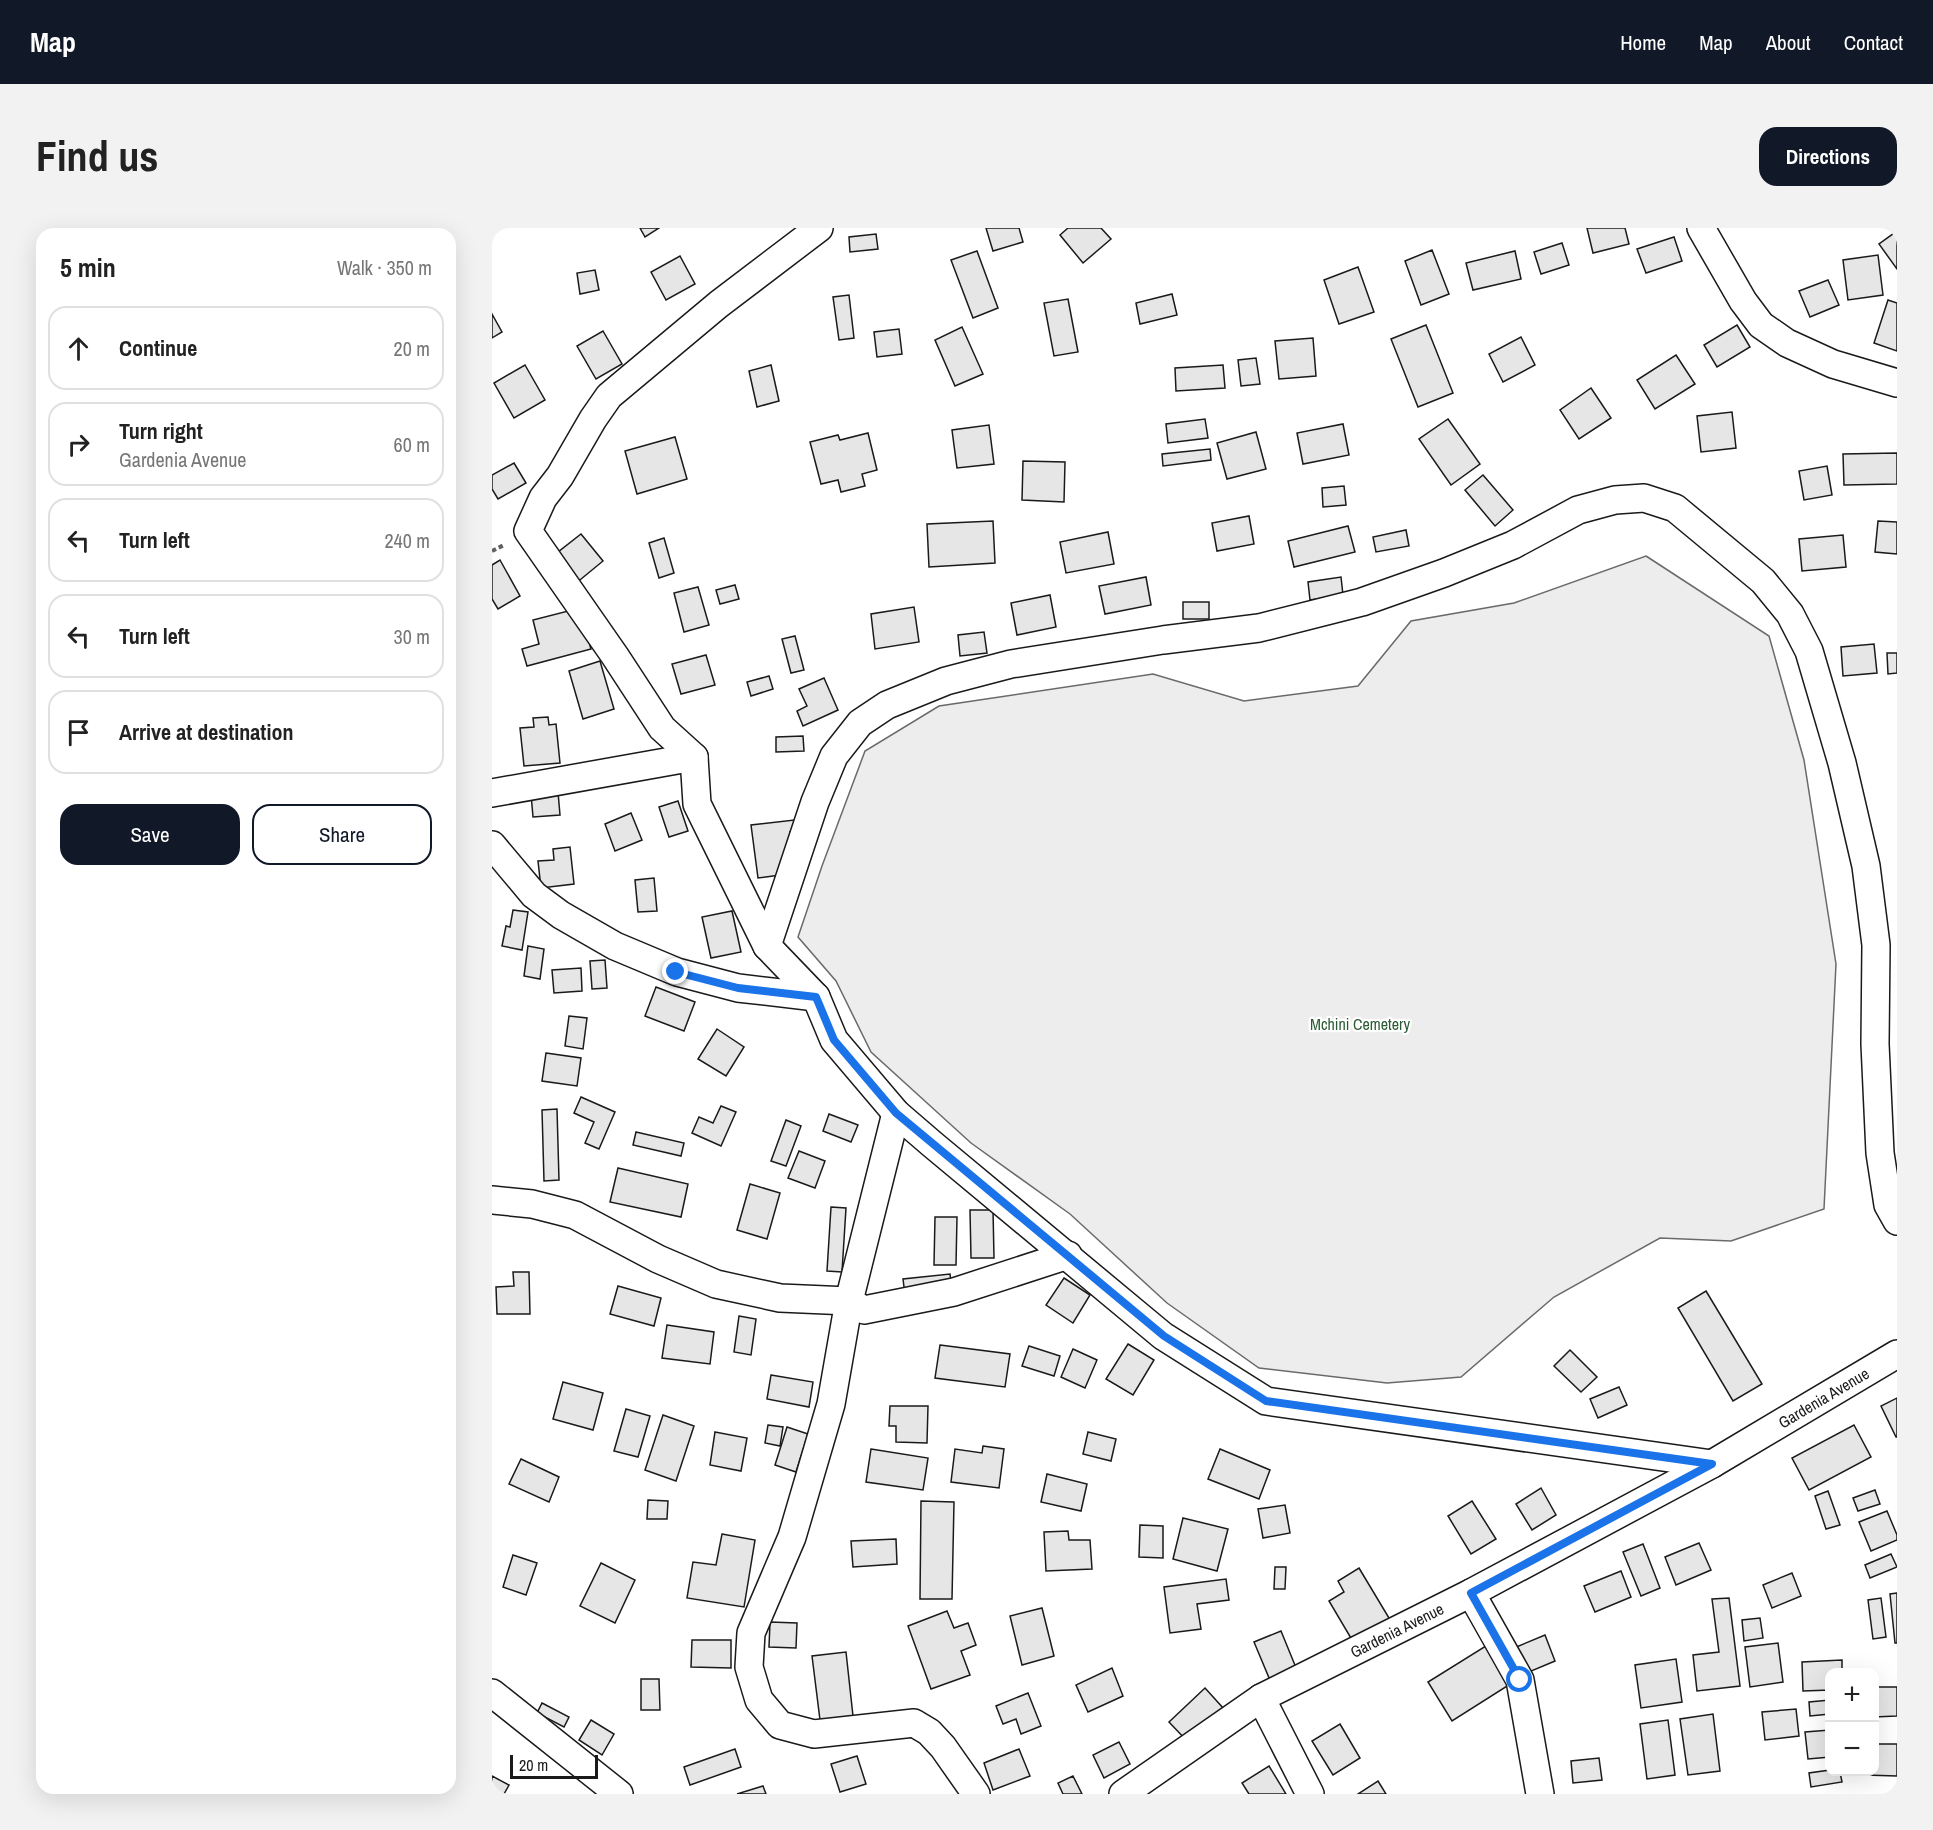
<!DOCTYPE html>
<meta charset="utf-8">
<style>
body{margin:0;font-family:"Archivo Narrow",sans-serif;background:#f2f2f2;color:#222}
.controls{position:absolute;right:18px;bottom:18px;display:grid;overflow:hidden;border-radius:12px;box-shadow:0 6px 24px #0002}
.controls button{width:54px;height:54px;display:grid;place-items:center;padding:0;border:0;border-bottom:2px solid #e0e0e0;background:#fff;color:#222;font:30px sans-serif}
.scale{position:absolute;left:18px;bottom:15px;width:88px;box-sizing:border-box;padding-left:6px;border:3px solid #1a1a1a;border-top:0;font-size:16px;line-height:21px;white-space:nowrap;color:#1a1a1a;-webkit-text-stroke:4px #fff;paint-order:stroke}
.stop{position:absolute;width:18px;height:18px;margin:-14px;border:4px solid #1a73e8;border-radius:50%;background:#fff}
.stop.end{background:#1a73e8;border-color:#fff;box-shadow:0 2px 6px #0008}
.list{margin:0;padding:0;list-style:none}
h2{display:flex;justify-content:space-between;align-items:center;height:78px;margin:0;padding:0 24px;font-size:26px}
h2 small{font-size:20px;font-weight:400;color:#767676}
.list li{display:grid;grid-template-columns:39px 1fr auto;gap:18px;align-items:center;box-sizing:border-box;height:84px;margin:0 12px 12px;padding:0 12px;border:2px solid #e0e0e0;border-radius:18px}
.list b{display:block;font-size:22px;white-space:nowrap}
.list p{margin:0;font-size:20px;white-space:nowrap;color:#767676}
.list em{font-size:20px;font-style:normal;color:#767676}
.actions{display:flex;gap:12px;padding:18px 24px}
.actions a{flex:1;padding:14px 0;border:2px solid #111827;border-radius:18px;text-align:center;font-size:21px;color:#111827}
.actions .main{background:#111827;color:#fff}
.icon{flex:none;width:33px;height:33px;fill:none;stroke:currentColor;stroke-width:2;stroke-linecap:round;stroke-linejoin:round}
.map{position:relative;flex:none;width:1405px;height:1566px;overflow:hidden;border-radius:18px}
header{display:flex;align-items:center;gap:36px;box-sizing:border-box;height:84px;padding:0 30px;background:#111827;color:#fff}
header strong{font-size:28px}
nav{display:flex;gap:33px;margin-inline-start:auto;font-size:21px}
.intro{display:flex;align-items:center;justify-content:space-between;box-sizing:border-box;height:144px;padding:0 36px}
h1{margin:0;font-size:42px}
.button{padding:15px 27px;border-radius:18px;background:#111827;color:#fff;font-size:21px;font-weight:700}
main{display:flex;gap:36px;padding:0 36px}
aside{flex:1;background:#fff;border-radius:18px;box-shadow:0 6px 24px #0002}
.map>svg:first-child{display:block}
</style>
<header>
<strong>Map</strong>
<nav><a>Home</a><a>Map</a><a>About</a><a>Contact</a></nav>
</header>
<div class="intro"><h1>Find us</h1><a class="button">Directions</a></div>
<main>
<aside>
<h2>5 min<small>Walk · 350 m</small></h2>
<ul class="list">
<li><svg class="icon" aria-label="ahead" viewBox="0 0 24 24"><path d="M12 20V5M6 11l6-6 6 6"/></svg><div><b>Continue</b></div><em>20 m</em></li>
<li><svg class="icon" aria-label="right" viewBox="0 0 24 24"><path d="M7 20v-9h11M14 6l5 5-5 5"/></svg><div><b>Turn right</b><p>Gardenia Avenue</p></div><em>60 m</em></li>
<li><svg class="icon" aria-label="left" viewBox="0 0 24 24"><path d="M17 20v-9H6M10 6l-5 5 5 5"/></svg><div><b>Turn left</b></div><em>240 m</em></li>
<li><svg class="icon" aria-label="left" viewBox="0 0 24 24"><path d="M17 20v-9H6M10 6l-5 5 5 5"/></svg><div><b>Turn left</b></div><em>30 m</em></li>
<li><svg class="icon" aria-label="arrive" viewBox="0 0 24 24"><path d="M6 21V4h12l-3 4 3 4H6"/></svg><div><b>Arrive at destination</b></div></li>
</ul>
<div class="actions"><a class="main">Save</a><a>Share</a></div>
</aside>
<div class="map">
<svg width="1405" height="1566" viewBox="0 0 1405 1566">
<rect width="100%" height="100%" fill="#fff"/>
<polygon fill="#ededed" stroke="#6a6a6a" stroke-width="1.5" points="1154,328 1277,408 1312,532 1344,736 1332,981 1239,1013 1168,1010 1062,1069 969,1149 895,1155 767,1140 675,1075 578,986 479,915 379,824 344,753 306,709 330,638 373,523 447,478 661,446 752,473 866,458 919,393 1022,375"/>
<g fill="#e6e6e6" stroke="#1a1a1a" stroke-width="1.5">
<polygon points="148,0 167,0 153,9"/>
<polygon points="494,0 527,0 531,14 501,23"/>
<polygon points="576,0 609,0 619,11 591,35 568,7"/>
<polygon points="1095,0 1133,0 1137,16 1101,25"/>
<polygon points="1405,3 1405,41 1387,16"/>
<polygon points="384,6 386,21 358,24 357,9"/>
<polygon points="1182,9 1190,33 1154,45 1145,21"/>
<polygon points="1070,15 1077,37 1049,46 1042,24"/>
<polygon points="940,22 957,66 929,77 913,33"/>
<polygon points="485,23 506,80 481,90 459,32"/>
<polygon points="1023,23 1029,51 981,62 974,35"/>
<polygon points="1386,27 1391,67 1356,72 1351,32"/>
<polygon points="188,28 203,56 174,72 159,44"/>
<polygon points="866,39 882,84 847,96 832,52"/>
<polygon points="103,42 107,62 88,66 85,45"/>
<polygon points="1336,52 1347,77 1318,89 1307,63"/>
<polygon points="680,66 685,87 648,96 644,75"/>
<polygon points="357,67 362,110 347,112 341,69"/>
<polygon points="576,71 586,124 562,128 552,75"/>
<polygon points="1396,72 1405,75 1405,123 1382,115"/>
<polygon points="0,86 10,104 0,110"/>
<polygon points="934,97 961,165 926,179 899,111"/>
<polygon points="1245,97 1258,119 1225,139 1212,117"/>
<polygon points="470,99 491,146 463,158 443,112"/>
<polygon points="407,101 410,126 385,129 382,104"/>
<polygon points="111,103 130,136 104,151 85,118"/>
<polygon points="1029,109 1043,137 1011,154 997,126"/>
<polygon points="821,110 824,148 787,151 783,113"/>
<polygon points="1184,127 1203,156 1163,181 1145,152"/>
<polygon points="764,130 768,156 749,158 746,132"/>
<polygon points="33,137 53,172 22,190 2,155"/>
<polygon points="279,137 287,173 265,179 257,143"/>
<polygon points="731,137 733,160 684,163 683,140"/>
<polygon points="1099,160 1119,190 1087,211 1068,182"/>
<polygon points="1240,184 1244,220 1209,224 1205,188"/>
<polygon points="713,191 716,210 676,215 674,196"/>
<polygon points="956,191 988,236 959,257 927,211"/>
<polygon points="851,196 857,227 811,236 805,205"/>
<polygon points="497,197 502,236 465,240 460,202"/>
<polygon points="764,204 774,241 735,251 725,215"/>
<polygon points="376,205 385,242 370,246 373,258 349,264 346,252 329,256 318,214 346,207 348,212"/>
<polygon points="183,209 195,251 145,266 133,223"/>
<polygon points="718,221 719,232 671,238 670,226"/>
<polygon points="1405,225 1405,256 1352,257 1351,226"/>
<polygon points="531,233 573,234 572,274 530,272"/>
<polygon points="22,235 34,255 6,271 0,261 0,247"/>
<polygon points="1335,238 1340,267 1312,272 1307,243"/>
<polygon points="991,247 1021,282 1003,298 973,262"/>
<polygon points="852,258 854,277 831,279 830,260"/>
<polygon points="757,288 762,316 725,323 720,295"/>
<polygon points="501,293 503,335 437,339 435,296"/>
<polygon points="1386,293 1405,294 1405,326 1383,324"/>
<polygon points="856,298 863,324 802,339 796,313"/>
<polygon points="914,302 917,318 884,324 881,309"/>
<polygon points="616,304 622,336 574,345 568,314"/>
<polygon points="89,306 111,333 83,356 61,328"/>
<polygon points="1351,307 1354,339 1310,343 1307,311"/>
<polygon points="172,310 182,345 167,350 157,315"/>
<polygon points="8,332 28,368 6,381 0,371 0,337"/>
<polygon points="654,349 659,377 613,386 607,358"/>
<polygon points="849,349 851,367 818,372 816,354"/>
<polygon points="243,357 247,371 228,376 224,362"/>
<polygon points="206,359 217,397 192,404 182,365"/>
<polygon points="558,367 564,399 525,407 519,375"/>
<rect x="691" y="374" width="26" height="17"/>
<polygon points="422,379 427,414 383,421 379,386"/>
<polygon points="80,382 90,390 99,421 35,438 30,421 47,416 41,392"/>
<polygon points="492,404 495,425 468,428 466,407"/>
<polygon points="303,408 312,442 299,445 290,411"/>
<polygon points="1382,416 1385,445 1351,448 1349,419"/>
<polygon points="1395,425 1405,425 1405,445 1396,446"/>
<polygon points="214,427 223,457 189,466 180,436"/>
<polygon points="108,433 122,481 91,491 77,443"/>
<polygon points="277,448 281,461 259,468 255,454"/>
<polygon points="332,450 346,482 311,498 305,483 315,478 307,461"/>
<polygon points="56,489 57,497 64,496 68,535 32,538 28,500 42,499 41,490"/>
<polygon points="311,508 312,523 284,524 284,509"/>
<polygon points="66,564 68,587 41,589 39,566"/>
<polygon points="186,573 196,603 177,609 167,579"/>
<polygon points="139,585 150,612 123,623 113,596"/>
<polygon points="311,591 313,602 298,604 303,645 266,650 259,597"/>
<polygon points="78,619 82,656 49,660 46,633 62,632 61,621"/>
<polygon points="162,650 165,683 146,684 143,652"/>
<polygon points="21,682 36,684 30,722 10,718 14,698 18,699"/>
<polygon points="240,683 249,724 219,730 210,689"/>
<polygon points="36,718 52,721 48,751 32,748"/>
<polygon points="113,732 115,760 100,761 98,733"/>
<polygon points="89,740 90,763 62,765 60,742"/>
<polygon points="164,759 203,774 192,803 153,788"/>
<polygon points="77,788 95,790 91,821 73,818"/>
<polygon points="225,801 252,819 234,848 206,831"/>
<polygon points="54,825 89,830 85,858 50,853"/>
<polygon points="89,869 123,884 107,921 93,915 102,894 82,885"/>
<polygon points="229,878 244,884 229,918 200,905 207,889 221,895"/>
<polygon points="65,881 67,952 52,953 50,882"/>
<polygon points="337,886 366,897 359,914 331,903"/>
<polygon points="294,892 309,898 294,938 279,933"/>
<polygon points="144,904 192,915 189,928 141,917"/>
<polygon points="307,923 333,933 323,960 296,950"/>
<polygon points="126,940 196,956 189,989 118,974"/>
<polygon points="258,956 288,965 275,1011 245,1002"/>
<polygon points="339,979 354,980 350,1044 335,1043"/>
<polygon points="478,982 501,982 502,1030 479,1030"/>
<polygon points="443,989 465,989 464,1037 442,1037"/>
<polygon points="21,1044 37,1044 38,1086 5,1086 4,1059 22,1058"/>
<polygon points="458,1046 460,1062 413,1067 411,1051"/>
<polygon points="572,1050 598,1067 581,1095 554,1077"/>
<polygon points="126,1058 169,1070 162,1098 118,1086"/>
<polygon points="1214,1063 1270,1156 1241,1173 1186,1080"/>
<polygon points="247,1088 264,1091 259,1127 242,1124"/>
<polygon points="175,1097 222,1104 218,1136 170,1130"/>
<polygon points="636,1116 662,1132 641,1167 614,1151"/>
<polygon points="448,1117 518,1126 513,1159 443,1150"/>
<polygon points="537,1118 568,1128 562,1148 530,1138"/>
<polygon points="581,1121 605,1132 593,1160 569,1149"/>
<polygon points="1078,1122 1105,1149 1089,1164 1062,1138"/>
<polygon points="279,1147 321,1154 317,1179 275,1171"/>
<polygon points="71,1154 111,1165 101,1202 61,1191"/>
<polygon points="1127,1159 1135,1177 1106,1190 1098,1171"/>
<polygon points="1405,1170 1405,1209 1404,1209 1389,1178"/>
<polygon points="398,1178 436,1178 435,1215 404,1214 404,1198 397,1198"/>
<polygon points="134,1181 158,1188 146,1229 122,1223"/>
<polygon points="171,1187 202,1198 184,1253 153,1242"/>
<polygon points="276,1197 291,1199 288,1218 273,1215"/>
<polygon points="1362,1197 1379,1229 1317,1262 1300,1230"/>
<polygon points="295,1199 316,1206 304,1244 283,1237"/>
<polygon points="223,1204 255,1210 249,1243 218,1237"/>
<polygon points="596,1204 624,1211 619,1233 591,1226"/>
<polygon points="491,1218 512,1221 507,1260 459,1254 463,1221 490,1225"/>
<polygon points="379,1221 436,1230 431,1262 374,1254"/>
<polygon points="728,1221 778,1242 767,1271 716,1251"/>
<polygon points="29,1231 67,1249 57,1274 17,1256"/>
<polygon points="555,1246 595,1256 589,1283 549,1274"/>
<polygon points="1049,1260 1064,1287 1040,1302 1024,1276"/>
<polygon points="1383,1262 1388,1276 1366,1283 1361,1270"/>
<polygon points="1336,1263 1348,1297 1334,1301 1323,1268"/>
<polygon points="156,1272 176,1273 175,1291 155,1291"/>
<polygon points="429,1273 462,1274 460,1371 428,1371"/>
<polygon points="980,1273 1004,1311 979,1326 956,1288"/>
<polygon points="793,1277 798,1305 771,1310 766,1281"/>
<polygon points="1395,1283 1405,1307 1405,1312 1379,1323 1367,1294"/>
<polygon points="691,1290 736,1301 725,1343 681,1331"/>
<polygon points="648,1297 671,1298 671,1330 647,1329"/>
<polygon points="576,1303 577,1312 598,1312 600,1341 554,1343 552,1304"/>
<polygon points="230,1306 263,1312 252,1379 195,1370 201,1334 224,1337"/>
<polygon points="404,1311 405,1336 361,1339 359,1313"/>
<polygon points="1207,1315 1219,1342 1184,1357 1173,1329"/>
<polygon points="1151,1316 1168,1360 1149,1368 1131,1324"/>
<polygon points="1399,1326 1405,1339 1378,1350 1373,1337"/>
<polygon points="21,1327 45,1335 34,1367 11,1359"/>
<polygon points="109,1335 143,1352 123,1395 88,1378"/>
<polygon points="783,1339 794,1339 793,1361 782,1361"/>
<polygon points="867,1340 900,1395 863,1417 837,1373 852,1364 846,1353"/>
<polygon points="1129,1343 1139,1369 1103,1384 1092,1358"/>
<polygon points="1300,1345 1309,1368 1280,1380 1271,1357"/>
<polygon points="734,1351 737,1372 705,1376 709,1401 678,1405 672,1359"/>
<polygon points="1405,1365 1405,1415 1403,1415 1398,1366"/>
<polygon points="1237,1370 1248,1458 1205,1463 1201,1427 1227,1424 1220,1371"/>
<polygon points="1389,1370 1394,1409 1381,1411 1376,1372"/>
<polygon points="550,1380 562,1428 530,1437 518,1388"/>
<polygon points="455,1383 462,1400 476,1395 484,1417 469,1423 478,1447 439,1461 416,1398"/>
<polygon points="1268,1390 1271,1410 1252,1413 1250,1392"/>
<polygon points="278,1394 305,1395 304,1420 277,1419"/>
<polygon points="789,1403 807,1447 780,1457 762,1414"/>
<polygon points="1053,1407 1063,1433 1032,1446 1022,1420"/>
<polygon points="200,1412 239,1412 239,1440 199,1439"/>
<polygon points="1286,1415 1291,1454 1258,1459 1253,1419"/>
<polygon points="997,1416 1020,1455 960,1493 936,1454"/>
<polygon points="354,1424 361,1488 328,1492 320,1428"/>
<polygon points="1184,1431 1190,1474 1149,1480 1143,1437"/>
<polygon points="1350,1432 1350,1444 1338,1444 1338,1462 1311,1463 1310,1434"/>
<polygon points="620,1440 631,1468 596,1484 584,1457"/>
<polygon points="149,1451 167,1451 168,1482 149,1482"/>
<polygon points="1382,1459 1405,1459 1405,1488 1382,1489"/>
<polygon points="713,1460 732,1481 696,1514 677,1494"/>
<polygon points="536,1465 549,1498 529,1506 524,1491 511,1496 504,1478"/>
<polygon points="1338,1472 1338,1486 1318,1488 1317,1474"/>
<polygon points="50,1475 77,1489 72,1499 45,1485"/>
<polygon points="1304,1481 1307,1508 1273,1512 1270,1484"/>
<polygon points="1221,1486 1228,1543 1196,1547 1188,1491"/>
<polygon points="99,1492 122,1506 110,1527 87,1512"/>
<polygon points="1176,1492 1183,1547 1155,1551 1148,1496"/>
<polygon points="848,1496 868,1530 841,1547 820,1513"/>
<polygon points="1338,1502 1338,1529 1316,1531 1313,1504"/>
<polygon points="627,1514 638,1536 612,1550 601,1527"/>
<polygon points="1382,1516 1405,1516 1405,1548 1373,1547 1373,1544 1382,1544"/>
<polygon points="243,1521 249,1539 198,1557 192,1539"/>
<polygon points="527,1521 538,1548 501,1562 492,1535"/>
<polygon points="365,1528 374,1556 348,1564 339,1536"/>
<polygon points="1107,1530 1110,1552 1081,1555 1079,1533"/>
<polygon points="777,1538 794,1566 757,1566 750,1555"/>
<polygon points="1338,1542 1348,1544 1350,1554 1319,1559 1317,1545"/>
<polygon points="0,1548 17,1557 12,1566 0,1566"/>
<polygon points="581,1548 590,1566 571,1566 566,1555"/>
<polygon points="886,1553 894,1566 866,1566"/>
<polygon points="271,1558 274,1566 245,1566"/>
</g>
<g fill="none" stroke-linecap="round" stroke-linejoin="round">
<defs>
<g id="street">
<polyline points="327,0 227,76 117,168 101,191 68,248 51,270 36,303 123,428 170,500 202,529 205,576 275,718 324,769 342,812 404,885 440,916 671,1108 774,1173 1220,1236"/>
<polyline points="1209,0 1251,73 1269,97 1295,115 1341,136 1405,155"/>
<polyline points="0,565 202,529"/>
<polyline points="0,617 42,667 69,687 123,718 185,744 246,760 324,769"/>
<polyline points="275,718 323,574 342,528 368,495 395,477 454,453 519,436 671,412 767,400 870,374 952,345 1021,317 1086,282 1123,272 1152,270 1183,280 1271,353 1298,386 1317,423 1350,535 1374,638 1384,717 1383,816 1388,925 1396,977 1405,993"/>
<polyline points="404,885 357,1073 339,1176 300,1309 259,1405 257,1439 267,1472 288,1497 322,1506 422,1495 437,1504 451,1519 484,1566"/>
<polyline points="0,972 40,976 83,987 166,1031 224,1056 288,1070 357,1073 372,1082 462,1064 576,1027"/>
<polyline points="979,1365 1028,1452 1048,1566"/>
<polyline points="0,1465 127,1566"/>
<polyline points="769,1470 818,1566"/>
<path id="s1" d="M631,1566L769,1470L979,1365L1220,1236L1405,1126"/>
</g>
</defs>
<use href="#street" stroke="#1a1a1a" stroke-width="30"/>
<polyline stroke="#5f5f5f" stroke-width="4" stroke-dasharray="4.5 3" stroke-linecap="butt" points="0,323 12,317"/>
<use href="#street" stroke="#fff" stroke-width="27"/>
</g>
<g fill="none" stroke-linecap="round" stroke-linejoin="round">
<polyline stroke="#1a73e8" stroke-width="8" points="184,744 246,760 324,769 342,812 404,885 672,1108 774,1173 1220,1236 979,1365 1028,1452"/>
</g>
<g text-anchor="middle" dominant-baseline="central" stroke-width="4.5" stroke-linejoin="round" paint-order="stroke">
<g font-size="16" fill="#2b5a34" stroke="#fff">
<text x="868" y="796">Mchini Cemetery</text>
</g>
<g font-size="16" fill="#1a1a1a" stroke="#fff">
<text stroke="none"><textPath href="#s1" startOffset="806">Gardenia Avenue</textPath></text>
<text stroke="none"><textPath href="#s1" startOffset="320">Gardenia Avenue</textPath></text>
</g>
</g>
</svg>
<div class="controls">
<button>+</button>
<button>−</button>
</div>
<div class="scale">20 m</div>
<div class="stop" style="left:1028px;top:1452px"></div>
<div class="stop end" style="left:184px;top:744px"></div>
</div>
</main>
